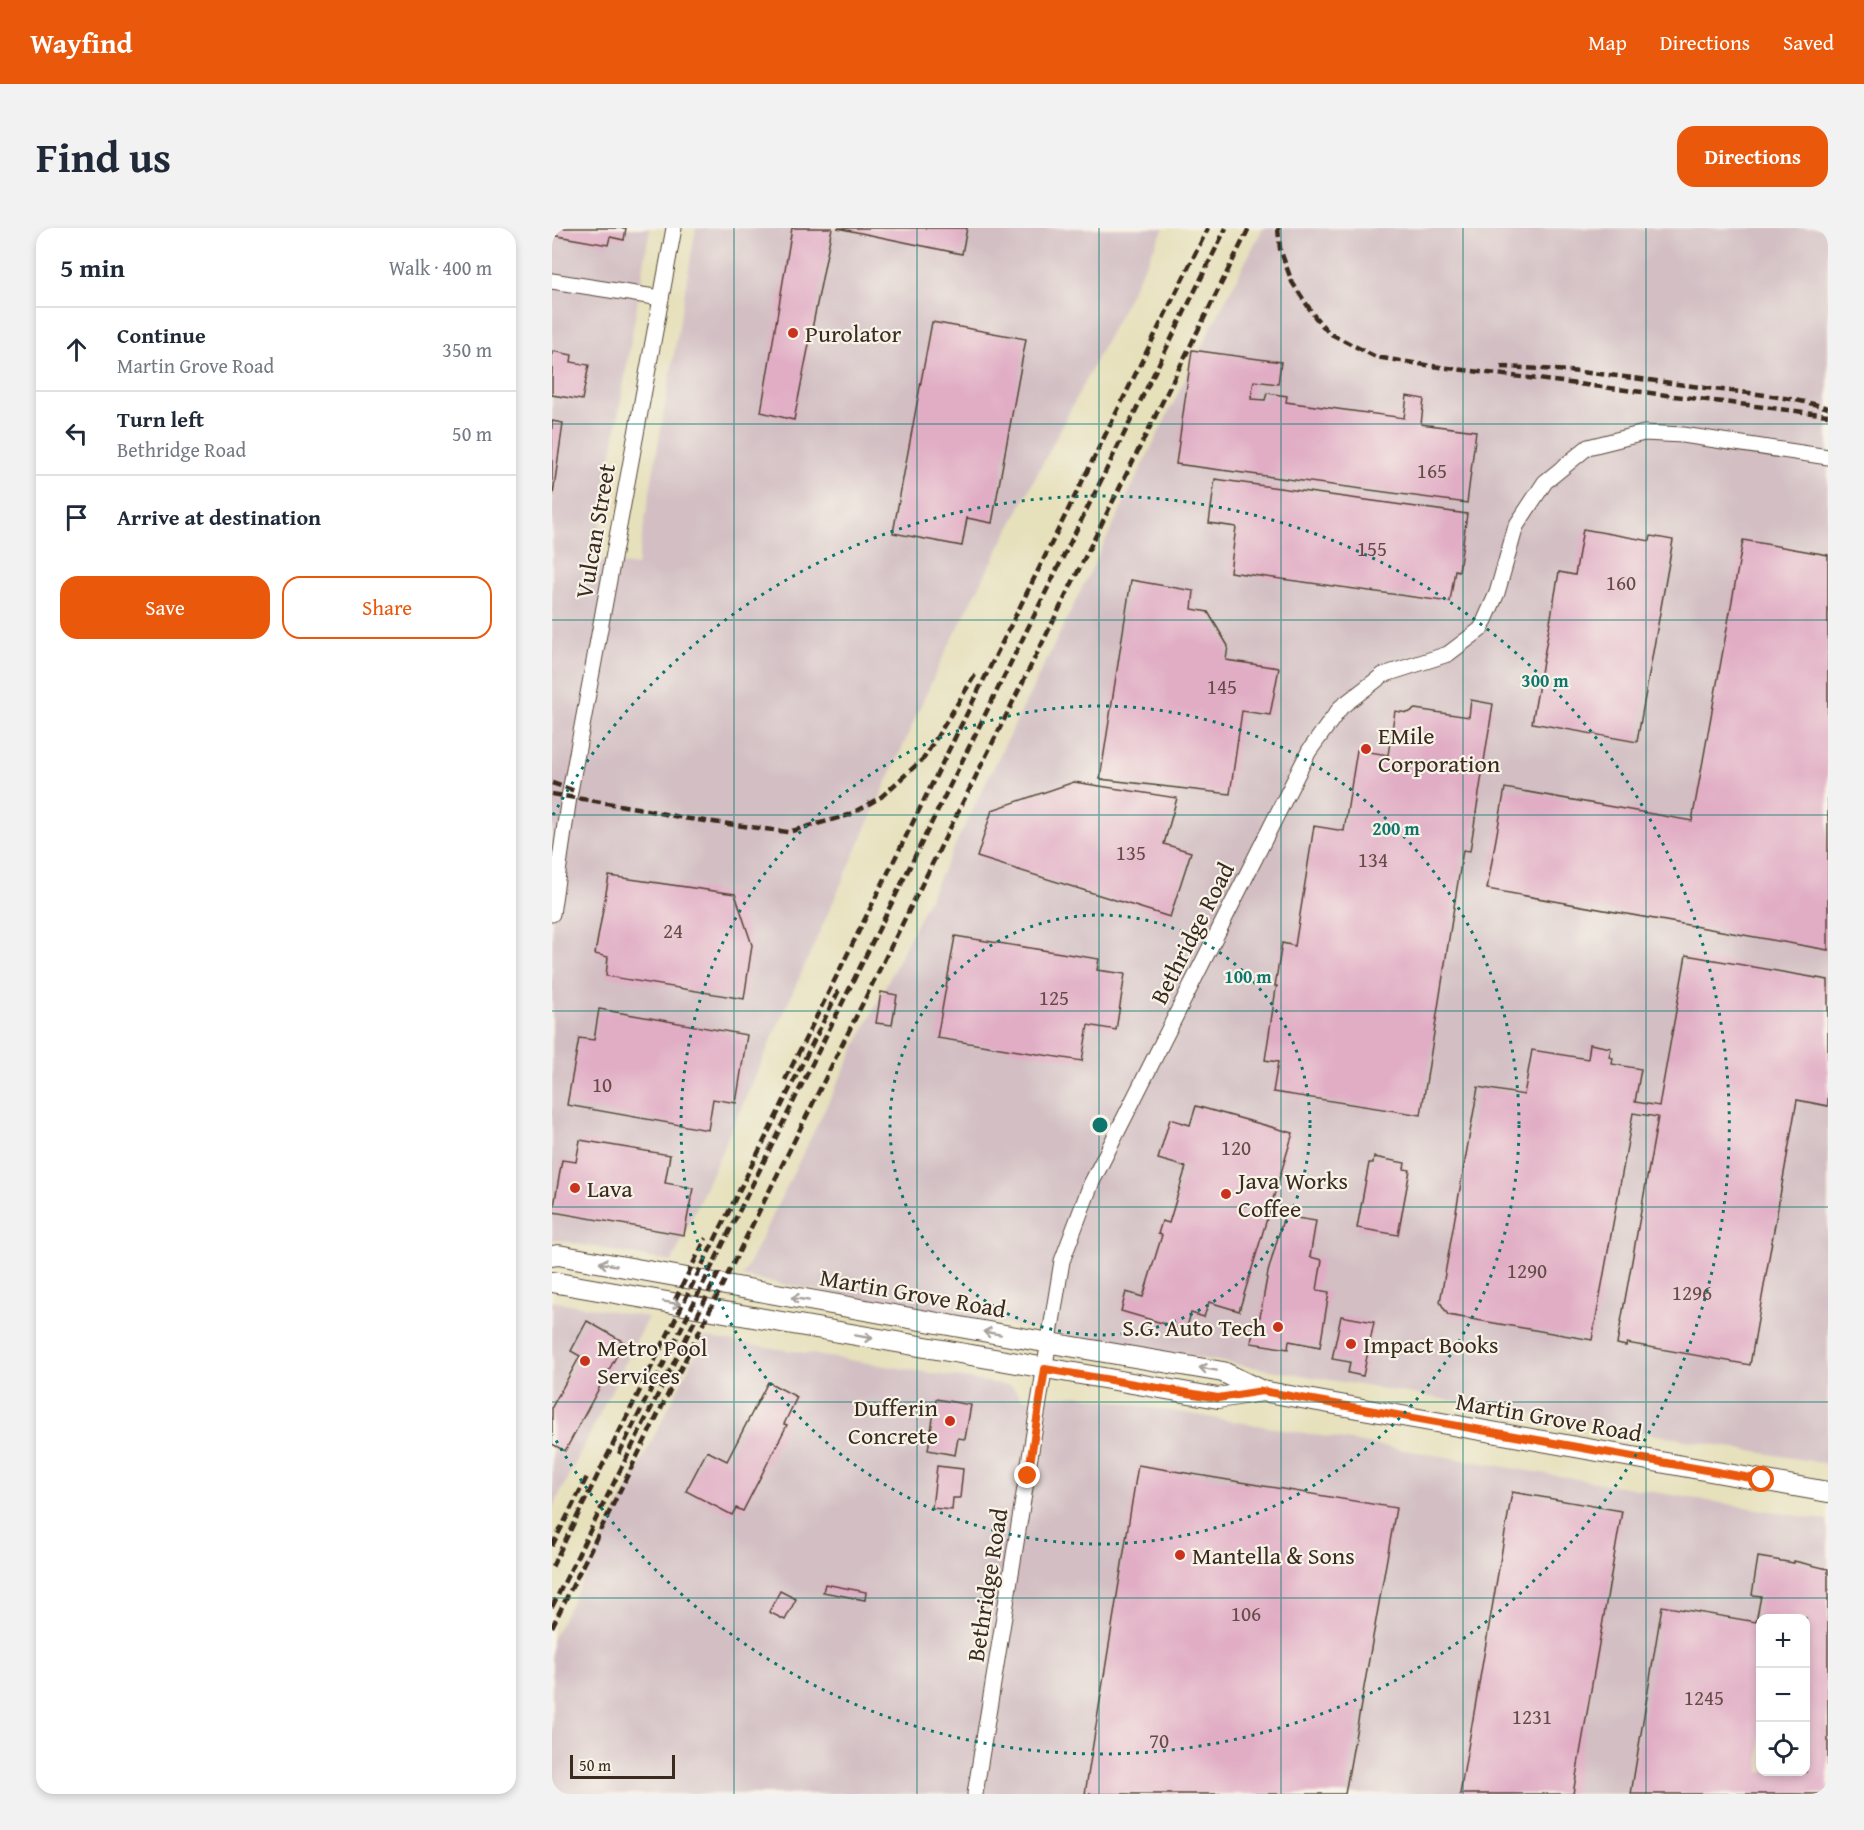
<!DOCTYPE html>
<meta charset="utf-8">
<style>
body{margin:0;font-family:"Gentium Book Plus",serif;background:#f2f2f3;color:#1f2937}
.controls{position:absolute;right:18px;bottom:18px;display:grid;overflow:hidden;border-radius:12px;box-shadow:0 3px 9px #0003}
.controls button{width:54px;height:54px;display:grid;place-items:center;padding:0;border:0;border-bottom:2px solid #e0e1e3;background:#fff;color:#1f2937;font:30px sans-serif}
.scale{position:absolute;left:18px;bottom:15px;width:105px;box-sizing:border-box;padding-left:6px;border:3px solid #3b2a1e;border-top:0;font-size:16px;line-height:21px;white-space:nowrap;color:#3b2a1e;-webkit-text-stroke:4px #f7f3e8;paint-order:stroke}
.stop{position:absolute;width:18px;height:18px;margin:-14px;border:4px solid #ea580c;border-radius:50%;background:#fff}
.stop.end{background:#ea580c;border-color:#fff;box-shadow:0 2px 6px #0008}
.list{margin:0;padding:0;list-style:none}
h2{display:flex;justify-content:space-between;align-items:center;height:78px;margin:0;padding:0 24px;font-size:26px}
h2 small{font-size:20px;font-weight:400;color:#747a83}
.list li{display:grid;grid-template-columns:39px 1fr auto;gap:18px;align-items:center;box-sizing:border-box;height:84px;padding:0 24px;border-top:2px solid #e0e1e3}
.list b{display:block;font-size:22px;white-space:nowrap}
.list p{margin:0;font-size:20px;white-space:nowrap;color:#747a83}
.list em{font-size:20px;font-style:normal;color:#747a83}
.actions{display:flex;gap:12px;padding:18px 24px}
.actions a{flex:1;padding:14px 0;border:2px solid #ea580c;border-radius:18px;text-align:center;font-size:21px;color:#ea580c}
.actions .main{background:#ea580c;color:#fff}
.icon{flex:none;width:33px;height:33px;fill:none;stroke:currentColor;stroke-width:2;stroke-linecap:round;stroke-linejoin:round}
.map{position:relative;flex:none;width:1276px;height:1566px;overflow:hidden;border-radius:18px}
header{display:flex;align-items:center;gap:36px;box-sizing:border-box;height:84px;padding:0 30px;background:#ea580c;color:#fff}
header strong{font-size:28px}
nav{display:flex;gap:33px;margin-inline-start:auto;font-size:21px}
.intro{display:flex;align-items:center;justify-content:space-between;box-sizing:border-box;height:144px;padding:0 36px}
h1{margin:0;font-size:42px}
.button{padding:15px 27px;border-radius:18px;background:#ea580c;color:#fff;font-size:21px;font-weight:700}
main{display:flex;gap:36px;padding:0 36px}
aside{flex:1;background:#fff;border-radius:18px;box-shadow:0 3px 9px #0003}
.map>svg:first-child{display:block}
</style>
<header>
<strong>Wayfind</strong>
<nav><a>Map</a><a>Directions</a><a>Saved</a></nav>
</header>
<div class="intro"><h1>Find us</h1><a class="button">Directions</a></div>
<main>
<aside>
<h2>5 min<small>Walk · 400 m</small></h2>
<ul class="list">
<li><svg class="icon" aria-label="ahead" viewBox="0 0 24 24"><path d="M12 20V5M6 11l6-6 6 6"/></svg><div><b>Continue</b><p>Martin Grove Road</p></div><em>350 m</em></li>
<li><svg class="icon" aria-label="left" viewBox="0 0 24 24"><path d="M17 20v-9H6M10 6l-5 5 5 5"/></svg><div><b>Turn left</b><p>Bethridge Road</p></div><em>50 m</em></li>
<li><svg class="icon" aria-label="arrive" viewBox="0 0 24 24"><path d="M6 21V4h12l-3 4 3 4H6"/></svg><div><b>Arrive at destination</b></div></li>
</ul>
<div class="actions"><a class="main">Save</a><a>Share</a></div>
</aside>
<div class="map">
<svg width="1276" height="1566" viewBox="0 0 1276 1566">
<rect width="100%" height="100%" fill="#f7f3e8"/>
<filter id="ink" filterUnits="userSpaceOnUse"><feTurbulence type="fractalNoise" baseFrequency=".0167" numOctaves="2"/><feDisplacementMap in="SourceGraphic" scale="12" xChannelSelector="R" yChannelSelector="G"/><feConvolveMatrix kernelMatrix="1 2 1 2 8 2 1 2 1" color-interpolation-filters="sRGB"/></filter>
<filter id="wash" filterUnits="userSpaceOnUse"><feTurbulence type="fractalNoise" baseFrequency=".008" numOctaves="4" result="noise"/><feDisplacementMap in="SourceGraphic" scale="24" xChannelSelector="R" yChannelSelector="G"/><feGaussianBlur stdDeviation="1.35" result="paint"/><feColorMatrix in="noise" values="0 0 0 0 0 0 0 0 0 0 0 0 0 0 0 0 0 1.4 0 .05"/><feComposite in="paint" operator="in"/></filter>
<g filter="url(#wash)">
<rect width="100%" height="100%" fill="#e6e0bb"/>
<g fill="#d2bec3" fill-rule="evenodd">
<polygon points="0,0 98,0 42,333 85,338 144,0 612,0 389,433 120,1034 0,1011"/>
<polygon points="711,0 1276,0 1276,1236 558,1115 190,1049 644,129"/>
<polygon points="0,1073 96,1089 0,1282"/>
<path d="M152,1109L460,1158L470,1171L525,1167L1276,1293V1566H0V1412ZM1208,1390H1254V1544H1208Z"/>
</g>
<g id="blocks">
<g fill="#e1adc5" fill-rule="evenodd">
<polygon points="0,0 74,0 72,12 58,9 56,17 0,7"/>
<polygon points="240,0 280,0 242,192 209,184"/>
<polygon points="285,0 415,0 410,26"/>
<polygon points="380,94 474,111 440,295 415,290 410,318 341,305"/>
<polygon points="640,122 729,134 726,156 702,153 699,171 713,172 715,165 735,168 734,174 852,190 855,168 872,171 869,196 924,203 915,275 624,236"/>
<polygon points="0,123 20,127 19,134 37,137 30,172 0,167"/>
<polygon points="0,193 11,195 1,267 0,267"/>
<polygon points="663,251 915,286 907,343 903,342 898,374 678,344 684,299 657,295"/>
<polygon points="1031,301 1098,313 1099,308 1121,312 1085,514 980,495 1007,344 1023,347"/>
<polygon points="1191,312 1276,327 1276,722 935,661 953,560 1140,593"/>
<polygon points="579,352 642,363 640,381 656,384 676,418 674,432 727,440 718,487 690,483 678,566 548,551"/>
<polygon points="919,472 941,476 918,623 911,622 869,887 721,864 726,834 713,832 724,761 725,758 723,758 730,715 743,718 762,598 792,603 805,522 836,527 843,483 856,485 863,481 917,489"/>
<polygon points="522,554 625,570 612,616 639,624 618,689 425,629 440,582"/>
<polygon points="57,648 183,666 200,717 192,771 54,748 56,729 43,726"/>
<polygon points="403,708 547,731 545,742 573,746 564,802 536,797 530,833 385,810"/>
<polygon points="1134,727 1276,752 1276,878 1245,872 1198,1137 1075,1115 1074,1118 1065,1116 1106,889 1081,885 1040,1112 896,1087 888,1074 926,859 972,867 980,822 1036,831 1038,816 1059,820 1057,829 1061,830 1060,836 1089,841 1083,874 1107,878"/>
<polygon points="329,764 345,767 340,797 324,795"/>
<polygon points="47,781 195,807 184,875 161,871 156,902 15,877 27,810 42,812"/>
<polygon points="644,878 741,905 687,1083 657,1074 652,1089 639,1085 634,1102 569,1083 574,1064 591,1069 610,1007 606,1006 610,993 617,995 634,939 606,931 618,891 638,897"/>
<polygon points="28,912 118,927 113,955 141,960 132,1007 1,984 10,932 24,934"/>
<polygon points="822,929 853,935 852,941 858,942 846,1007 805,1000 817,935 821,935"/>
<polygon points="732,988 764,993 758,1029 770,1032 765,1062 777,1064 768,1119 737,1113 736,1121 699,1115 704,1088 708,1089 716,1044"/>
<polygon points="789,1088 822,1094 811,1148 796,1145 798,1134 780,1131"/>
<polygon points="35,1093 72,1114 13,1223 0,1216 0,1179 28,1128 19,1123"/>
<polygon points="216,1154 245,1169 232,1196 235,1197 191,1283 184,1280 180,1287 134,1263 155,1223 175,1233"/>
<polygon points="384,1171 419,1177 413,1211 406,1210 403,1227 376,1222"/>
<polygon points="586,1237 844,1280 793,1566 533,1566"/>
<polygon points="385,1238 411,1241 408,1270 401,1270 400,1282 380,1280"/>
<polygon points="960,1264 1070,1283 1021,1566 908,1566"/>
<path d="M1206,1329L1242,1335V1333L1276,1341V1566H1079L1110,1378L1204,1394L1209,1368L1200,1367ZM1208,1390H1254V1544H1208Z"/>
<polygon points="273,1356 314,1364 313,1372 271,1364"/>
<polygon points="228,1363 244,1371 233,1392 217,1384"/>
</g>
</g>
</g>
<g filter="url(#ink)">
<use href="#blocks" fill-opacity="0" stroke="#554536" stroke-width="1.5"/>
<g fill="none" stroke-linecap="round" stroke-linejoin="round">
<defs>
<g id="minor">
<polyline points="0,53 109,70"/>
<polyline points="0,686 17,569 122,0"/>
<polyline points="423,1566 510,1033 539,956 757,523 789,479 831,447 896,426 929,401 945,365 964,298 993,254 1036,219 1092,205 1131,207 1276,229"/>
</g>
<g id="major">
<polyline points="0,1028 6,1027 481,1112 671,1144 710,1163 1276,1264"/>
<polyline points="0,1054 666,1170 710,1163"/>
</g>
</defs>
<use href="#minor" stroke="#554536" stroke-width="17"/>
<use href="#major" stroke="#554536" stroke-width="22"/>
<use href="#minor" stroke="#fff" stroke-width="15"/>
<use href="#major" stroke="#fff" stroke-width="20"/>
<g stroke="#3b2a1e" stroke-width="4.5" stroke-dasharray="9 4.5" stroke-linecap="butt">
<polyline points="726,0 728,21 740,54 763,89 777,105 824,129 880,138 1276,187"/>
<path d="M949,139C1018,141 1085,150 1154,160C1195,165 1236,168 1276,180"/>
<polyline points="0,555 23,563"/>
<polyline points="0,566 85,580 131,590 236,604 297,587 329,569 372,530 423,447"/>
<polyline points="233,852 656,0"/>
<polyline points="123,1072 154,1010"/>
<polyline points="67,1226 674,0"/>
<polyline points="0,1318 35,1249"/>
<polyline points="0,1339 288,760"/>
<polyline points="0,1379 167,1044"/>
<polyline points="0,1399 697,0"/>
</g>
</g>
<defs><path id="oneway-shaft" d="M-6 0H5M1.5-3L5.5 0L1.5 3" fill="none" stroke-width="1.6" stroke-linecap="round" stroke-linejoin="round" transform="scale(1.5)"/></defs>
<g stroke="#a79f9a">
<use href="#oneway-shaft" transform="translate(56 1036) rotate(-170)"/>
<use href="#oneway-shaft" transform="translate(248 1071) rotate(-170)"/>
<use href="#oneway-shaft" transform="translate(120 1075) rotate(10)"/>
<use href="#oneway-shaft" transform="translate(440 1105) rotate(-170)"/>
<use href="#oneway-shaft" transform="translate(312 1109) rotate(10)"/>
<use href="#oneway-shaft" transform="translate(656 1141) rotate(-170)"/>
</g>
</g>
<g fill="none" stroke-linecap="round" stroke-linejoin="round" filter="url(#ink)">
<polyline stroke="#ea580c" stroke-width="8" points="476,1248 493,1141 666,1170 710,1163 1210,1252"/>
</g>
<path fill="none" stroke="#0f766e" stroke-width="1.5" stroke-opacity="0.55" d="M182,0V1566M365,0V1566M547,0V1566M729,0V1566M911,0V1566M1094,0V1566M0,196H1276M0,392H1276M0,587H1276M0,783H1276M0,979H1276M0,1174H1276M0,1370H1276"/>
<g fill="none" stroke="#0f766e" stroke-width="3" stroke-dasharray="3 6">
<circle cx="548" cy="897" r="210"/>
<circle cx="548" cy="897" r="419"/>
<path d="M1 587A629 629 0 1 1 1 1207"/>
</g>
<g fill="#c8321e" stroke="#f7f3e8" stroke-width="2">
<circle cx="241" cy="105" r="6"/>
<circle cx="814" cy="521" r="6"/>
<circle cx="23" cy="960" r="6"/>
<circle cx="674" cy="966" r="6"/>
<circle cx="726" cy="1099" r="6"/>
<circle cx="799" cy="1116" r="6"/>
<circle cx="33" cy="1133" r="6"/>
<circle cx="398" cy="1193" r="6"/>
<circle cx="628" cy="1327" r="6"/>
</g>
<g text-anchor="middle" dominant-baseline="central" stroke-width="4.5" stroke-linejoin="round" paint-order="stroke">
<g font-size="21" fill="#644b48">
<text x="880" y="242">165</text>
<text x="820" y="320">155</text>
<text x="1069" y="354">160</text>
<text x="670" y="458">145</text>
<text x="579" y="624">135</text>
<text x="821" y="631">134</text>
<text x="121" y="702">24</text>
<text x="502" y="769">125</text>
<text x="50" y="856">10</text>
<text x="684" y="919">120</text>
<text x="975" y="1042">1290</text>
<text x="1140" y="1064">1296</text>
<text x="694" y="1385">106</text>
<text x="1152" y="1469">1245</text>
<text x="980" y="1488">1231</text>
<text x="607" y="1512">70</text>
</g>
<g font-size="24" fill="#3b2a1e" stroke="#f7f3e8" text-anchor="start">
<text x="253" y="105">Purolator</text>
<text x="826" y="507">EMile<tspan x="826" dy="28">Corporation</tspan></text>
<text x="686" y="952">Java Works<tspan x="686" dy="28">Coffee</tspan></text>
<text x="35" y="960">Lava</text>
<text x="714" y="1099" text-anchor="end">S.G. Auto Tech</text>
<text x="811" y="1116">Impact Books</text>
<text x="45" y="1119">Metro Pool<tspan x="45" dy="28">Services</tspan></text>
<text x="386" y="1179" text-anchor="end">Dufferin<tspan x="386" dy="28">Concrete</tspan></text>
<text x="640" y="1327">Mantella &amp; Sons</text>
</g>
<g font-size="24" fill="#3b2a1e" stroke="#f7f3e8">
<text transform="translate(43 303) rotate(-80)">Vulcan Street</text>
<text transform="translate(640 705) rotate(-63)">Bethridge Road</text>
<text transform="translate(361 1065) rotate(10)">Martin Grove Road</text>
<text transform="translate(997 1189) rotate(10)">Martin Grove Road</text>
<text transform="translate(435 1357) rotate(-81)">Bethridge Road</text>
</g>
</g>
<circle cx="548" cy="897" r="9" fill="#0f766e" stroke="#f7f3e8" stroke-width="3"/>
<g font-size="18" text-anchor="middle" font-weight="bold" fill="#0f766e" stroke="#f7f3e8" stroke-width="4.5" stroke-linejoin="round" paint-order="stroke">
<text x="993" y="459">300 m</text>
<text x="844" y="607">200 m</text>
<text x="696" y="755">100 m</text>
</g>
</svg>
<div class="controls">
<button>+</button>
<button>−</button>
<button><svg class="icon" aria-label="locate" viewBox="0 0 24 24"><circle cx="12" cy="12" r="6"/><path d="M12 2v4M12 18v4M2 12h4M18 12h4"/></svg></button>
</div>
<div class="scale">50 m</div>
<div class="stop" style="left:1210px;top:1252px"></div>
<div class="stop end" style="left:476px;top:1248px"></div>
</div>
</main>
